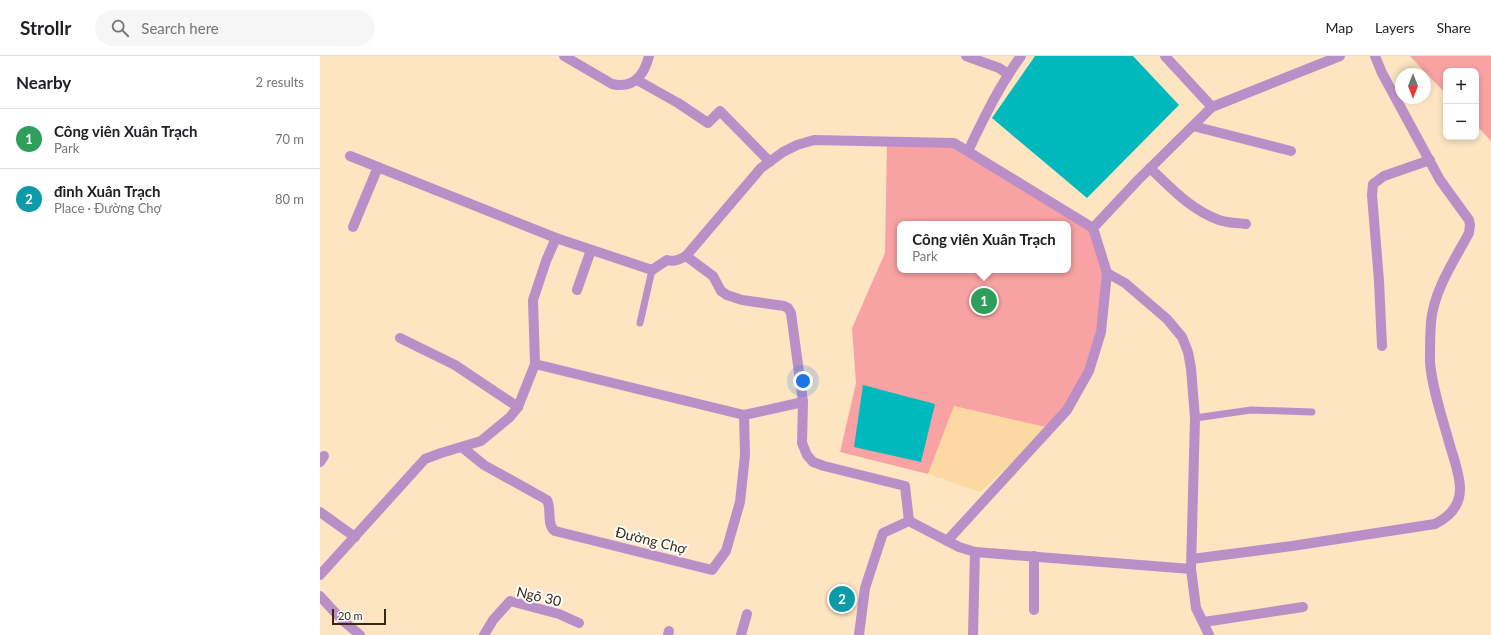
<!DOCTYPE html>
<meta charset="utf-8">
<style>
body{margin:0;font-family:Lato,sans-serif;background:#f6f6f6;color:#202124}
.controls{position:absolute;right:12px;top:12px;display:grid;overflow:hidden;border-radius:8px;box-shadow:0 2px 6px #0003}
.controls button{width:36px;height:36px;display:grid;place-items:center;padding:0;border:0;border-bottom:1px solid #e0e0e0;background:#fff;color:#202124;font:20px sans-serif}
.compass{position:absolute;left:1075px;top:12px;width:36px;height:36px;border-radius:50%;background:#fff;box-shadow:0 2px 6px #0003;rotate:180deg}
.scale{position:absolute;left:12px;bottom:10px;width:54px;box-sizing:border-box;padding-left:4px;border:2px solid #382910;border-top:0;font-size:11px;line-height:14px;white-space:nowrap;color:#382910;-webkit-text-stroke:3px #fff;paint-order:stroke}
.you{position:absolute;left:483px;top:325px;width:14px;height:14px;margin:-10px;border:3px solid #fff;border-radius:50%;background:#1a73e8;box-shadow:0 0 0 6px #1a73e833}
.badge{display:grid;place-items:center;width:26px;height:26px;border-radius:50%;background:#b45309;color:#fff;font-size:13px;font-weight:700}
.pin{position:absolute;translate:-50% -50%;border:2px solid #fff;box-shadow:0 1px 4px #0006}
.popup{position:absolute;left:577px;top:165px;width:174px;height:52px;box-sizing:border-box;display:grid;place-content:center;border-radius:8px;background:#fff;filter:drop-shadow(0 1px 3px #0005);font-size:13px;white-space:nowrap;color:#757577}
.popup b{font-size:15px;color:#202124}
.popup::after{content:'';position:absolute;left:50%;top:100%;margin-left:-8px;border:8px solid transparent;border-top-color:#fff}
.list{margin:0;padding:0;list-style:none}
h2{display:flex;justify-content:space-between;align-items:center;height:52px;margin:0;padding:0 16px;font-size:17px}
h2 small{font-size:13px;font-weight:400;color:#757577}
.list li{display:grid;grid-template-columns:26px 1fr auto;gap:12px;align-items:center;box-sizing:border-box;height:60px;padding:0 16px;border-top:1px solid #e0e0e0}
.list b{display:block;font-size:15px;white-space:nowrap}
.list p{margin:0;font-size:13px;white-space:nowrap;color:#757577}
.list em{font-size:13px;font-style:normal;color:#757577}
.icon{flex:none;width:22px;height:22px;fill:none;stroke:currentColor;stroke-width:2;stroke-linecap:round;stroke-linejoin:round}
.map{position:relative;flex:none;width:1171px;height:579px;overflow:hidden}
header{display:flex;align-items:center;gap:24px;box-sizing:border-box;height:56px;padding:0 20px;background:#fff;border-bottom:1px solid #e0e0e0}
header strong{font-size:19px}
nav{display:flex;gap:22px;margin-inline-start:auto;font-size:14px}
.search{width:280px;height:36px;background:#f6f6f6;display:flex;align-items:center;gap:10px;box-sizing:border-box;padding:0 14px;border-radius:22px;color:#757577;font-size:15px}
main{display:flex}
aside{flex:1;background:#fff}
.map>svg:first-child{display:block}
</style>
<header>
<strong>Strollr</strong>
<div class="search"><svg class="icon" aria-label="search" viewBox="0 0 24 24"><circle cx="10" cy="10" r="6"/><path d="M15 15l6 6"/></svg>Search here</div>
<nav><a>Map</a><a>Layers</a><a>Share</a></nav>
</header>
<main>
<aside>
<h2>Nearby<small>2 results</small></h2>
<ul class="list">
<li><span class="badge" style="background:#2e9e5b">1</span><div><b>Công viên Xuân Trạch</b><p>Park</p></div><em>70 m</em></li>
<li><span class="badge" style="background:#0f9aa8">2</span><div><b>đình Xuân Trạch</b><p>Place · Đường Chợ</p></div><em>80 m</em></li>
</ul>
</aside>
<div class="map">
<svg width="1171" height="579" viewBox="0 0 1171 579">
<rect width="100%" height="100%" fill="#fde5c2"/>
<polygon fill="#fcd8a3" points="634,350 730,372 660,436 608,418"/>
<g fill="#f9a2a4" fill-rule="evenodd">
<polygon points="1090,0 1171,0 1171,85 1156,69 1156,15 1126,15 1126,38"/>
<path d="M567,86L634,87L773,172L787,217L769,315L730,372L634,350L608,418L520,396L536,327L532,272L565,197ZM580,168H748V214H580Z"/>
</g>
<g fill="#01b8bd">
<polygon points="715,0 813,0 859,49 767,142 672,62"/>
<polygon points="543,329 615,348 601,406 534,391"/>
</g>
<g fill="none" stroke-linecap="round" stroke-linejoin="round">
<g stroke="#ba8fc8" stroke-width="7">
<polyline points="320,267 332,214"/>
<polyline points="875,362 931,354 992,356"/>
</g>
<g stroke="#ba8fc8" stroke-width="10">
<path d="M244,0L292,28C314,33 324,19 329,0"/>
<polyline points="646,0 679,12 688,18"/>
<polyline points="845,0 892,51"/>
<polyline points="317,24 358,47 388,67 400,55 450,106"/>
<polyline points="873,70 971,95"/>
<path d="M648,95C664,62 679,30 701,0"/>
<path d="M30,100L236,182L332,214L347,204C354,206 359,204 366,200L441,112L463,96L477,89L494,84L634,87L773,172"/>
<path d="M830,112C851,132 871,154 899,164C907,167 918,167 926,168"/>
<polyline points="33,171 58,111"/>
<polyline points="366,200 393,220 401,235 407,239 422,244 464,250 468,252 471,257 483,346 482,387 487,399 493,406 504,410 585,430 589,465"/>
<polyline points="787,217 805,227 847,263 862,281 868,296 871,312 875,362 871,513 876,552 889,579"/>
<polyline points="257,234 271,194"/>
<polyline points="80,282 135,309 198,351"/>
<polyline points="1062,290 1059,225 1052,139 1053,128 1064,120 1110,104"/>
<polyline points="215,308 424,359 483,346"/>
<path d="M143,392L164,409L227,444C232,453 226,469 235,475L392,514L406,495L420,446L425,399L424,359"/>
<polyline points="0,406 4,400"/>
<polyline points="0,456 35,481"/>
<polyline points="589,465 639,491 655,496 871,513"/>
<polyline points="627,485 747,354 769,315 781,276 787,217 773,172 818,124 892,51 1020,0"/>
<path d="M872,503L972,490L1115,468C1129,461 1140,451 1140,433C1140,418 1133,401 1129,386C1122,361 1112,332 1110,306C1110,293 1110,279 1111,266C1114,234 1134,205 1149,177L1150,169L1149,164L1120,124L1062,17L1055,0"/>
<polyline points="0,519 105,403 121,397 161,385 190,361 198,351 215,308 213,244 226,205 236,182"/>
<polyline points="0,540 21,563 40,579"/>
<polyline points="714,554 714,500"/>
<polyline points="884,566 983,551"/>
<polyline points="164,579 173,564 190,545 239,558 259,567"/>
<polyline points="348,579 349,575"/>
<polyline points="421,579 427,558"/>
<polyline points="539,579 545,532 563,477 589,465"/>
<polyline points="653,579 655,496"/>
</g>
</g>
<g text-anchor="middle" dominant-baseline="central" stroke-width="4" stroke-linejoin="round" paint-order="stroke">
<g font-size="14" fill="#382910" stroke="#fff">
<text transform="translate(331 484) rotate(14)">Đường Chợ</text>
<text transform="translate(219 540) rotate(13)">Ngõ 30</text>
</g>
</g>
</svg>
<div class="controls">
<button>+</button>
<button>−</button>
</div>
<svg class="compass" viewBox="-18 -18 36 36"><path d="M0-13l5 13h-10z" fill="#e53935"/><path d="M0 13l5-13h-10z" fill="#757577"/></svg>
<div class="scale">20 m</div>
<div class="you"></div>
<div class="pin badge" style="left:664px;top:245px;background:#2e9e5b">1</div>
<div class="popup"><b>Công viên Xuân Trạch</b>Park</div>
<div class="pin badge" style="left:522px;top:543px;background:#0f9aa8">2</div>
</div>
</main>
